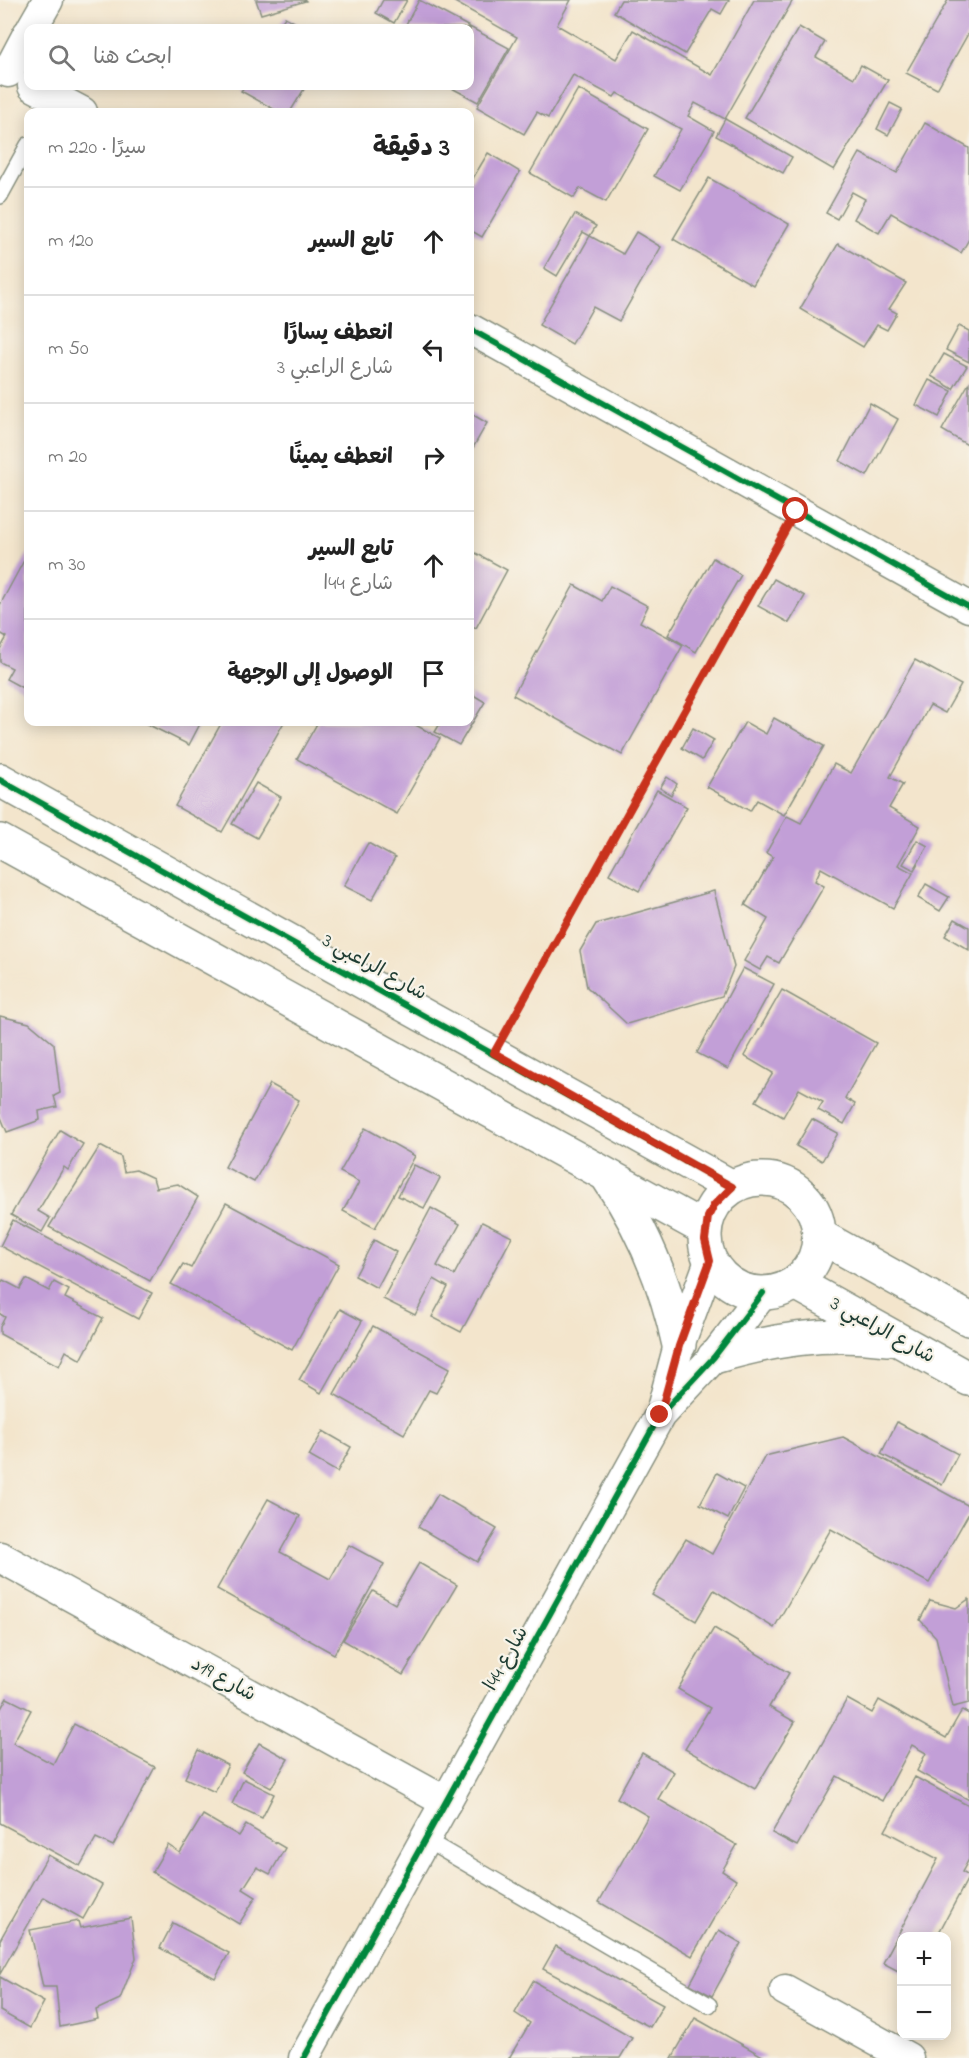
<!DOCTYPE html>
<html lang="ar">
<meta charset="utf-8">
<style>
body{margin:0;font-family:"Indie Flower","Playpen Sans Arabic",sans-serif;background:#f2f2f2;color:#222;direction:rtl}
.controls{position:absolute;right:18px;bottom:18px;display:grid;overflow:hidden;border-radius:12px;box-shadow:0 3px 15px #0003}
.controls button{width:54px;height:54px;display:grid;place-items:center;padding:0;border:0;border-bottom:2px solid #e0e0e0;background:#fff;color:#222;font:30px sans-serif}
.stop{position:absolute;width:18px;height:18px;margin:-14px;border:4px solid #c8321e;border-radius:50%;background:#fff}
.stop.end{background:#c8321e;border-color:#fff;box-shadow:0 2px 6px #0008}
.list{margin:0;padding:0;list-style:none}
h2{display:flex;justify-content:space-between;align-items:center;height:78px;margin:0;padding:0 24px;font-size:26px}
h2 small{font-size:20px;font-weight:400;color:#767676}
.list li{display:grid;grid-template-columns:39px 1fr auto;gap:18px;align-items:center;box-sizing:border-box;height:108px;padding:0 24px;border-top:2px solid #e0e0e0}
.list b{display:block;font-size:22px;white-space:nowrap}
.list p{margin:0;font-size:20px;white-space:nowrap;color:#767676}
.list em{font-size:20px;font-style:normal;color:#767676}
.icon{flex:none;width:33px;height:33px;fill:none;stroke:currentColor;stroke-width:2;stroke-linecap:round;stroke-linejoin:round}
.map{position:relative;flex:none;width:969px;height:2058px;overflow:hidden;direction:ltr}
.search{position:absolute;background:#fff;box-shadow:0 3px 15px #0003;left:24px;top:24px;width:450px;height:66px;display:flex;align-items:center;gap:15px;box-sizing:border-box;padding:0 21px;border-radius:12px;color:#767676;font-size:22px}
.panel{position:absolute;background:#fff;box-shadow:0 3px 15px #0003;left:24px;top:108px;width:450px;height:618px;border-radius:12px;direction:rtl}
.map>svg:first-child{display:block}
</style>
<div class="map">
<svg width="969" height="2058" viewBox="0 0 969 2058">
<rect width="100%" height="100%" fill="#f7f3e8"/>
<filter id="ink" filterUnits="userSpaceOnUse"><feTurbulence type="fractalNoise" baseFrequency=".0167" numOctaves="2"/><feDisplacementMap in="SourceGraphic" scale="12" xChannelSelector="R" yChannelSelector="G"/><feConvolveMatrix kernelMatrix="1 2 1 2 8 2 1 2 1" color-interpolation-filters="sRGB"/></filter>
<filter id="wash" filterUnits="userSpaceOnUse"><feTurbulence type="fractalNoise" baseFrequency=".008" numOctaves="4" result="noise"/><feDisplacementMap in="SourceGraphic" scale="24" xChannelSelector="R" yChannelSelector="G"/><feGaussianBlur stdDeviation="1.35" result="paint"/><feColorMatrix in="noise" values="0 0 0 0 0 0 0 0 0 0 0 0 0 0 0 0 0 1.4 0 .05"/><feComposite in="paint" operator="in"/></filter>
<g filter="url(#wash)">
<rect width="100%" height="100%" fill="#f3e5cc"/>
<g id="blocks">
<g fill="#c29fd7">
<polygon points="256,0 305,0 306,1 261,14"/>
<polygon points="383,0 407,0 394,23 376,13"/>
<polygon points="419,0 509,48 478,102 448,86 470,86 470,28 404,28"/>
<polygon points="451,0 571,0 557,25 616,59 633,30 712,75 754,0 793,0 725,119 695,103 688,116 714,131 680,190 654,176 681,129 617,93 614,97 573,75 548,118 537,112 524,134 477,107 517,37"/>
<polygon points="621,0 729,0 721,14 712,9 685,54 614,12"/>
<polygon points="948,0 969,0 969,32 937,89 906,73"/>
<polygon points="285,17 305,28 278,28"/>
<polygon points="799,27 825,42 816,57 854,78 861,65 888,80 834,170 745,118"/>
<polygon points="245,86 306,86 290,112 279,112 241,91"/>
<polygon points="578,89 648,129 606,202 580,188 574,198 530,173"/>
<polygon points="890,103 902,109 888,135 877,129"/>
<polygon points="725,119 792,157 783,173 716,136"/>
<polygon points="925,123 969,148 969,239 961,253 891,213 879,233 854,219 865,199 852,192 837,219 826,213 860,153 897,173"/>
<polygon points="488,153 520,172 482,237 470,230 470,183"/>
<polygon points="709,178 789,224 753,285 673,239"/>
<polygon points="575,214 596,226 590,236 583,232 557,276 544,268"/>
<polygon points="636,232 661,247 619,321 593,307 572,344 539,325 590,236 623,254"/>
<polygon points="838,244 906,283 889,309 897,313 887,330 877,325 863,347 800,309"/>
<polygon points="959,326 969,331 969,362 946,350"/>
<polygon points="944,354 967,366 953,389 931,376"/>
<polygon points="929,380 952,391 939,417 916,405"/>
<polygon points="969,383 969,446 942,430"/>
<polygon points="870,403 898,419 867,476 840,461"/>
<polygon points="470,413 487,423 470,453"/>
<polygon points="470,550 507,570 476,628 470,625"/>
<polygon points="28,553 28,691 6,679 12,668 0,662 0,649 7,637 0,633 0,605"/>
<polygon points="713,558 741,575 696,652 668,635"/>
<polygon points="774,579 805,596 789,623 758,606"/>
<polygon points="574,585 602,601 610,586 648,606 640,622 683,645 622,755 513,695"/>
<polygon points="915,660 961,685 945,713 930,705 890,777 903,784 889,808 920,826 898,865 913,873 893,908 821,868 815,881 824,886 779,963 768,957 760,970 744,961 768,919 745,905 773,857 766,853 787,816 801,823 834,764 851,773"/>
<polygon points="470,693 485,702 459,745 435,732 441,722 470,722"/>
<polygon points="774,718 824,746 784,815 757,800 750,811 707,787 745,722 766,734"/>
<polygon points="143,722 201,722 189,745"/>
<polygon points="222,722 284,722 222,832 175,806"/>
<polygon points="318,722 410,722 440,738 397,814 297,759"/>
<polygon points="693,728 714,740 702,760 682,748"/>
<polygon points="667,777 677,784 671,795 660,788"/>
<polygon points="256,783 281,797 257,838 232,824"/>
<polygon points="657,790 687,807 639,891 609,874"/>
<polygon points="917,840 928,846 914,870 903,864"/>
<polygon points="368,843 395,858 372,900 344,886"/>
<polygon points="926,884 949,897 940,911 918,898"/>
<polygon points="714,891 734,967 722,996 627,1024 587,987 580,951 596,924"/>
<polygon points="955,919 969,927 969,950 945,936"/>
<polygon points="743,968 774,984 728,1069 697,1053"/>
<polygon points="782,990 876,1043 845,1098 855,1104 844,1124 818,1110 823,1102 799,1089 783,1117 756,1101 773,1073 744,1056"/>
<polygon points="0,1016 29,1023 54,1044 60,1093 54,1096 57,1107 39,1111 40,1120 7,1132 0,1115"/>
<polygon points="270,1084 299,1100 254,1182 225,1167"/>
<polygon points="812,1119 838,1133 822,1161 796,1146"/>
<polygon points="365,1128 415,1156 375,1228 343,1211 359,1182 340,1172"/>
<polygon points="60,1130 83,1144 68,1170 64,1167 38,1211 50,1218 42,1232 11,1215"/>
<polygon points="100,1146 121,1157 124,1172 136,1170 153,1178 156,1188 178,1184 198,1197 150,1281 49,1227"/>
<polygon points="414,1165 440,1178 424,1208 398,1196"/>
<polygon points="226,1203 339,1264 292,1350 171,1284 183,1264 191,1268"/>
<polygon points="431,1208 460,1224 437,1266 454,1275 482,1222 512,1237 461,1332 432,1317 448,1287 434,1279 415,1315 383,1299"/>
<polygon points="13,1220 152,1293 138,1319 0,1246"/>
<polygon points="374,1240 396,1252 377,1288 355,1276"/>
<polygon points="26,1279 49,1291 54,1282 69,1290 65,1298 103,1318 81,1360 66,1351 59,1366 0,1334 0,1327 5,1317 0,1314 0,1286 3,1280 20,1289"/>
<polygon points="340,1309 362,1321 321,1393 299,1380"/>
<polygon points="373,1326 450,1368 436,1393 429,1390 404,1434 334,1394"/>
<polygon points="897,1422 958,1454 942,1485 881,1454"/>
<polygon points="323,1431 351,1447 337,1472 309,1456"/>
<polygon points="843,1437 969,1506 969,1513 929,1583 831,1529 774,1628 714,1590 696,1621 652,1595 686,1539 712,1554 765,1456"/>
<polygon points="717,1473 744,1488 728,1519 700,1504"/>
<polygon points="438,1494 497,1529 477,1562 418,1527"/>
<polygon points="268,1499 300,1516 280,1552 330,1579 349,1545 384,1564 334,1654 217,1589"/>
<polygon points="419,1563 457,1585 403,1675 343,1640 373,1591 395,1604"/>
<polygon points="969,1599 969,1703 953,1707 936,1637 920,1620 930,1601 956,1608"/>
<polygon points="714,1628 789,1673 769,1707 795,1722 755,1789 685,1749 710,1708 678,1689"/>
<polygon points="7,1698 31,1710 13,1743 53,1764 74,1724 155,1767 113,1846 96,1838 80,1866 0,1823 0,1710"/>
<polygon points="847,1699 872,1713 879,1700 946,1738 962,1710 969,1714 969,1800 917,1771 926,1753 912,1745 882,1801 837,1776 797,1846 772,1833"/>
<polygon points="259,1743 288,1759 271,1788 242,1772"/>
<polygon points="198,1750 228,1765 215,1792 185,1778"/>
<polygon points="642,1753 674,1772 658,1799 737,1845 722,1871 736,1880 692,1956 599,1902 648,1816 617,1798"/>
<polygon points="915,1777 969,1806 969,1859 962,1872 969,1876 937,1936 902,1936 902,1973 883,1963 938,1859 885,1831"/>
<polygon points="244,1779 274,1794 262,1818 232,1804"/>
<polygon points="203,1815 239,1836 246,1825 285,1848 270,1874 257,1867 243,1889 256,1897 239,1924 152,1872 168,1845 180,1853"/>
<polygon points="48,1855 102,1885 83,1919 44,1897 0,1974 0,1940"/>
<polygon points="131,1918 136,1958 120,1999 96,2010 98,2019 60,2027 56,1987 43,1987 30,1930 78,1921 80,1928"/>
<polygon points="173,1923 229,1953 215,1978 160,1948"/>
<polygon points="719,1930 741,1943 712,1996 690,1984"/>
<polygon points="556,1946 663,2005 650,2027 543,1969"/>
<polygon points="0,1977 44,2002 30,2028 0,2011"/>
<polygon points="533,1981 632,2038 620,2058 509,2058 530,2023 515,2013"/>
<polygon points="695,2018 766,2058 672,2058"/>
</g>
</g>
</g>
<g filter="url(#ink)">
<use href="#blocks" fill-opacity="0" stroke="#899180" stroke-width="1.5"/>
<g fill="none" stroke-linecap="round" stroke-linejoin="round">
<defs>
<g id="service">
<polyline points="0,196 28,145"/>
<polyline points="426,1840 709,2005"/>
</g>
<g id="minor">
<polyline points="32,28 48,0"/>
<polyline points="8,72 28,34"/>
<polyline points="33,86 82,112"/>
<polyline points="470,329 969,607"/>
<polyline points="662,1409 679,1345 710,1261"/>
<polyline points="0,1557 446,1802"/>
<polyline points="785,1990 908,2058"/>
<polyline points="304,2058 660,1415 714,1357 763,1293"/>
</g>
<g id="tertiary">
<polyline points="0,780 732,1187"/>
<polyline points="0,841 705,1229"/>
<circle cx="762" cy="1236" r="57"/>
<path d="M609,1179C644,1230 666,1284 679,1345"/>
<polyline points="820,1236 969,1319"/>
<polyline points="796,1283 969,1379"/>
<path d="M714,1357C772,1340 825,1331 886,1339"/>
</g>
</defs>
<use href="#service" stroke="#899180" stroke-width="18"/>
<use href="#minor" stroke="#899180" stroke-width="33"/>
<use href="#tertiary" stroke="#899180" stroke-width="36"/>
<polyline stroke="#899180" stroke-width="4" stroke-dasharray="1.5 4.5" stroke-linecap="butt" points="511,1024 780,540"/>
<use href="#service" stroke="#fff" stroke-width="15"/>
<use href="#minor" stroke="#fff" stroke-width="30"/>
<use href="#tertiary" stroke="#fff" stroke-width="33"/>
<defs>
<g id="cycleway">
<polyline points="470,329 969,607"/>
<polyline points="0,780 732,1187"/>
<polyline points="304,2058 660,1415 714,1357 763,1293"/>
</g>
</defs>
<use href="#cycleway" stroke="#f7f3e8" stroke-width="10"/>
<use href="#cycleway" stroke="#00873e" stroke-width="6"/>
</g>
</g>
<g fill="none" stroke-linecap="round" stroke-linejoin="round" filter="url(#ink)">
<polyline stroke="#c8321e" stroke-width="8" points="660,1415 679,1346 710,1261 705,1240 708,1217 714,1205 732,1187 494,1053 796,511"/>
</g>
<g text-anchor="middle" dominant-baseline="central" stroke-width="4.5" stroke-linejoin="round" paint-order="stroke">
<g font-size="20" fill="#1f3d34" stroke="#f7f3e8">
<text transform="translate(374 968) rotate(29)">شارع الراعبي 3</text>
<text transform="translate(882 1331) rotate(29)">شارع الراعبي 3</text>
<text transform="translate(507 1659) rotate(-61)">شارع 44ا</text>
<text transform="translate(223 1680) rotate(29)">شارع 19د</text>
</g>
</g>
</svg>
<div class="controls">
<button>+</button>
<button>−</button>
</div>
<div class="stop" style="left:796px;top:511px"></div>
<div class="stop end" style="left:660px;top:1415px"></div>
<div class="search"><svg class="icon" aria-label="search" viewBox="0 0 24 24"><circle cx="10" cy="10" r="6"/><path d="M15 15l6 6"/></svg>ابحث هنا</div>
<section class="panel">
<h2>3 دقيقة<small>سيرًا · 220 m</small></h2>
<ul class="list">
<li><svg class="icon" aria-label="ahead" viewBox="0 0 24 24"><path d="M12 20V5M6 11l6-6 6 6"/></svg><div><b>تابع السير</b></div><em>120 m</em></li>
<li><svg class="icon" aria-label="left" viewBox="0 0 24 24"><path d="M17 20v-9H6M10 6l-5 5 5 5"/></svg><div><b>انعطف يسارًا</b><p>شارع الراعبي 3</p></div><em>50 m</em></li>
<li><svg class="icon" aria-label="right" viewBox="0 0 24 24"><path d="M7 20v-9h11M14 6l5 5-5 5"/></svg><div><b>انعطف يمينًا</b></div><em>20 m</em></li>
<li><svg class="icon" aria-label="ahead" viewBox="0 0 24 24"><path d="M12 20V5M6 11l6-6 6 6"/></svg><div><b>تابع السير</b><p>شارع 44ا</p></div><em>30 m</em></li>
<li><svg class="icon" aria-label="arrive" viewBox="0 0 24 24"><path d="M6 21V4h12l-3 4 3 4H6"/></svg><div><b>الوصول إلى الوجهة</b></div></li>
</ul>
</section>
</div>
